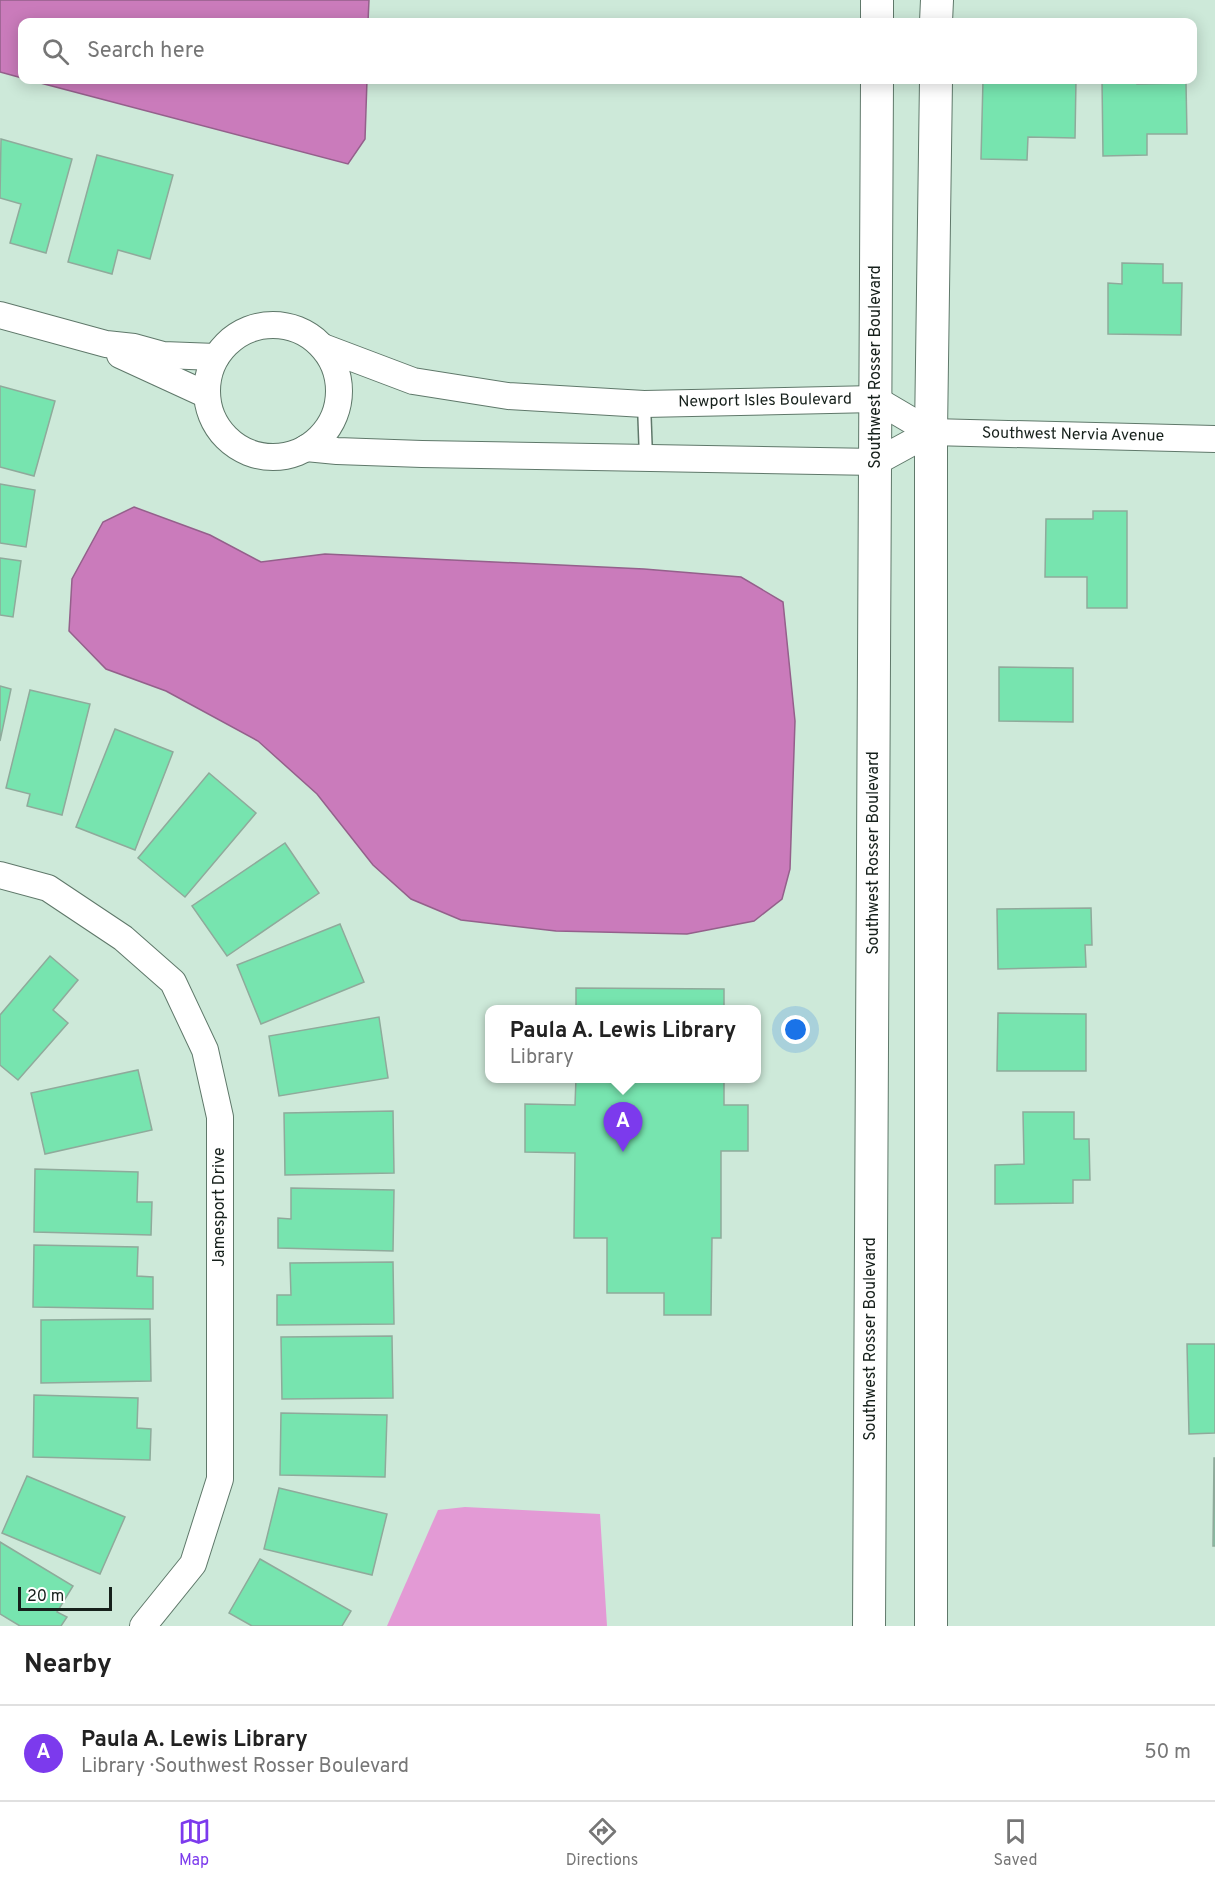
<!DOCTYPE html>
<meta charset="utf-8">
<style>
body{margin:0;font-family:Overpass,sans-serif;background:#f2f2f2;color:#222}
.scale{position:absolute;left:18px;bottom:15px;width:94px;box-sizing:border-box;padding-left:6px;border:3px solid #16201b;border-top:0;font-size:16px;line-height:21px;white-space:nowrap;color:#16201b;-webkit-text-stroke:4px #fff;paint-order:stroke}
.you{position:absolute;left:796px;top:1030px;width:21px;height:21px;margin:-15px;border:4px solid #fff;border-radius:50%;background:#1a73e8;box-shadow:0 0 0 9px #1a73e833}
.badge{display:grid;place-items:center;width:39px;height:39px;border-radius:50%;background:#7c3aed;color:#fff;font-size:20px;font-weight:700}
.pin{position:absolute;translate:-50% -50px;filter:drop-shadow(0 2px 3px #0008)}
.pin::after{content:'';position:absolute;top:32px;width:21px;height:18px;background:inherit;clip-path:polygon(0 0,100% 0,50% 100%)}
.popup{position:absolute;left:485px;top:1005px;width:276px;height:78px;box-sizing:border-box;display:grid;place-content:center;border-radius:12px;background:#fff;filter:drop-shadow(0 2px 4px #0005);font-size:20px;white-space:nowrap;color:#767676}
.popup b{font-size:22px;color:#222}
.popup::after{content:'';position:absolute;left:50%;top:100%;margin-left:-12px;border:12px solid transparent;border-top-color:#fff}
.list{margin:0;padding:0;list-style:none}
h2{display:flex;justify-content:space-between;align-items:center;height:78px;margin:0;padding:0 24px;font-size:26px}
h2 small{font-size:20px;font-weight:400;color:#767676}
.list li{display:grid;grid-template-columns:39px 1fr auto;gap:18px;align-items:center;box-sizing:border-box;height:96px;padding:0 24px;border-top:2px solid #e0e0e0}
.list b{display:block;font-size:22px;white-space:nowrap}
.list p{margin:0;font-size:20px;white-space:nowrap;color:#767676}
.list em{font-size:20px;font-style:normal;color:#767676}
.icon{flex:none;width:33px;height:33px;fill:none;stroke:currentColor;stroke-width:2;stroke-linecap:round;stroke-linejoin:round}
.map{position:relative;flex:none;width:1215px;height:1626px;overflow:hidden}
.search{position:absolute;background:#fff;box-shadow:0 3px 15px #0003;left:18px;right:18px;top:18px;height:66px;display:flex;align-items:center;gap:15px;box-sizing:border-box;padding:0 21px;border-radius:12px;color:#767676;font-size:22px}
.sheet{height:174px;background:#fff}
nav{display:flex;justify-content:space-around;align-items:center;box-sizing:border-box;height:84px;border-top:2px solid #e0e0e0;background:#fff;font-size:16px;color:#767676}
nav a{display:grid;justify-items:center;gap:3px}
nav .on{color:#7c3aed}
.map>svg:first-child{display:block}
</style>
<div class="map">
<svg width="1215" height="1626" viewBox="0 0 1215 1626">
<rect width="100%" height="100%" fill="#cde9d9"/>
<polygon fill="#e39ad5" points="465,1507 600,1514 607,1626 387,1626 438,1510"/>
<g fill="#ca7bbb" stroke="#94608b" stroke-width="1.5">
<polygon points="0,0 369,0 368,22 22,22 22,78 0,72"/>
<polygon points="29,80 367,80 365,139 348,164"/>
<polygon points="134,507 210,535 261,562 325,554 644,569 741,577 783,602 795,721 790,869 782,899 754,921 687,934 556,931 461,920 411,899 373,865 317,794 258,741 166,691 106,669 69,631 72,579 103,522"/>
</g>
<g fill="#77e4af" stroke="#8faa9b" stroke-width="1.5">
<polygon points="983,80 1076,80 1075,138 1028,137 1027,160 981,159"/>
<polygon points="1102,80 1137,80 1137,84 1186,83 1187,134 1147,134 1147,155 1103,156"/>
<polygon points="1,139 72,159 46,253 10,243 21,204 0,198"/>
<polygon points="97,155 173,175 150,259 118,250 112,274 68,262"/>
<polygon points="1122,263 1163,264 1163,283 1182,283 1181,335 1108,334 1108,283 1122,284"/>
<polygon points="0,386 55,401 34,476 0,467"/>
<polygon points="0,484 35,490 26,547 0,543"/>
<polygon points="1093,511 1127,511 1127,608 1087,608 1087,577 1045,577 1046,519 1093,519"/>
<polygon points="0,558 21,561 13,617 0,615"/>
<polygon points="999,667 1073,668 1073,722 999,721"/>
<polygon points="0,686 11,689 0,741"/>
<polygon points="30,690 90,704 62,815 27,806 30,794 6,788"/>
<polygon points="115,729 173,752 135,850 76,827"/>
<polygon points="209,773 256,813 185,897 138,858"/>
<polygon points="285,843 319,893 227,956 192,906"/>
<polygon points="1091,908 1092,945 1085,945 1086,967 998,969 997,909"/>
<polygon points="340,924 364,982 261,1024 237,965"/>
<polygon points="50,956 78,980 53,1010 68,1023 18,1080 0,1065 0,1015"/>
<polygon points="576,988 724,989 724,1010 576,1010"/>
<polygon points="998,1013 1086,1014 1086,1071 997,1071"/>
<polygon points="379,1017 388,1078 279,1096 269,1036"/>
<polygon points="138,1070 152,1130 45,1154 31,1093"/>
<polygon points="576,1078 724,1078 724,1105 748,1105 748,1151 721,1151 721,1238 712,1238 711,1315 664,1315 664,1293 607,1293 607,1238 574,1238 575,1153 525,1152 525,1104 575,1105"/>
<polygon points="393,1111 394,1173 285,1175 284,1113"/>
<polygon points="1023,1112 1074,1112 1074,1139 1089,1139 1090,1180 1073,1180 1073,1203 995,1204 995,1165 1024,1164"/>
<polygon points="35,1169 138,1172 137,1202 152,1202 151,1235 34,1232"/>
<polygon points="291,1188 394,1190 393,1251 278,1248 278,1218 291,1219"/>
<polygon points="34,1245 138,1247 137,1276 153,1277 153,1309 33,1307"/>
<polygon points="393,1262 394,1324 277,1325 277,1295 291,1295 290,1263"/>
<polygon points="150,1319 151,1381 41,1383 41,1320"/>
<polygon points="392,1336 393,1398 282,1399 281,1337"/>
<polygon points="1187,1344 1215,1344 1215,1433 1189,1434"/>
<polygon points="34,1395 138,1398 137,1428 151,1429 150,1460 33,1457"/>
<polygon points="281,1413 387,1415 385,1477 280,1475"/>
<polygon points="1214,1458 1215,1458 1215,1546 1213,1546"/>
<polygon points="27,1476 125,1517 100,1574 2,1533"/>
<polygon points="279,1488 387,1514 372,1575 264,1549"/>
<polygon points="0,1542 73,1586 57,1612 67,1617 61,1626 20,1626 0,1614"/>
<polygon points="260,1559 351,1611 342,1626 252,1626 229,1613"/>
</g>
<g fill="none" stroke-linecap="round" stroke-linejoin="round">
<defs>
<polyline id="service" points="644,404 646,458"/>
<g id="minor">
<polyline points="0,315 106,344 134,347 163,355 216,357"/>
<circle cx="273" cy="391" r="66"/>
<polyline points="323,347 413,381 508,396 644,404 875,399 931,432 1215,439"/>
<polyline points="120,355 207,395"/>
<polyline points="306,448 337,451 422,454 876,462 931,432"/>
<polyline points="0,875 48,888 123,938 173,982 205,1050 220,1117 220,1479 193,1564 143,1626"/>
</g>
<g id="tertiary">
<polyline points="877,22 877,0"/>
<polyline points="936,22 937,0"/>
<polyline points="869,1626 877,80"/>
<polyline points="931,1626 931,432 936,80"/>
</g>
</defs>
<use href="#service" stroke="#5f786a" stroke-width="15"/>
<use href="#minor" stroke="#5f786a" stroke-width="28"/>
<use href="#tertiary" stroke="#5f786a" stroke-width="34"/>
<use href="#service" stroke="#fff" stroke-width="12"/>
<use href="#minor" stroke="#fff" stroke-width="26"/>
<use href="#tertiary" stroke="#fff" stroke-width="32"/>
</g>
<g text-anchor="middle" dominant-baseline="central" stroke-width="6" stroke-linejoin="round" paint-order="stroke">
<g font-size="16" fill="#16201b" stroke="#fff">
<text transform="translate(876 367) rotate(-90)">Southwest Rosser Boulevard</text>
<text transform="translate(765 401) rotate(-1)">Newport Isles Boulevard</text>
<text transform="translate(1073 435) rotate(1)">Southwest Nervia Avenue</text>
<text transform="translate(874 853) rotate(-90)">Southwest Rosser Boulevard</text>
<text transform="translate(220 1207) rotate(-90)">Jamesport Drive</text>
<text transform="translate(871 1339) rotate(-90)">Southwest Rosser Boulevard</text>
</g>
</g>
</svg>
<div class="scale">20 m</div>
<div class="you"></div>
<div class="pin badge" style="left:623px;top:1152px">A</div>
<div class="popup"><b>Paula A. Lewis Library</b>Library</div>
<div class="search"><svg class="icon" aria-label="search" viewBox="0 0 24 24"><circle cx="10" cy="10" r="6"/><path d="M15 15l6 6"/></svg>Search here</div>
</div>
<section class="sheet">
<h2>Nearby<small></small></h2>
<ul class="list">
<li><span class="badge">A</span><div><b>Paula A. Lewis Library</b><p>Library · Southwest Rosser Boulevard</p></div><em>50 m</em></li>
</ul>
</section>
<nav>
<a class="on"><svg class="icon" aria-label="map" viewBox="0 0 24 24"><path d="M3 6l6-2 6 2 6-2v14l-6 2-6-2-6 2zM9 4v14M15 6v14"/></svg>Map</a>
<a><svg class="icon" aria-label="directions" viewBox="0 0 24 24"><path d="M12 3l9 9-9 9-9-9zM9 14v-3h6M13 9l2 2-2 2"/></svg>Directions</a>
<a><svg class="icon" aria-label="saved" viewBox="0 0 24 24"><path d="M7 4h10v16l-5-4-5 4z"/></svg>Saved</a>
</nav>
